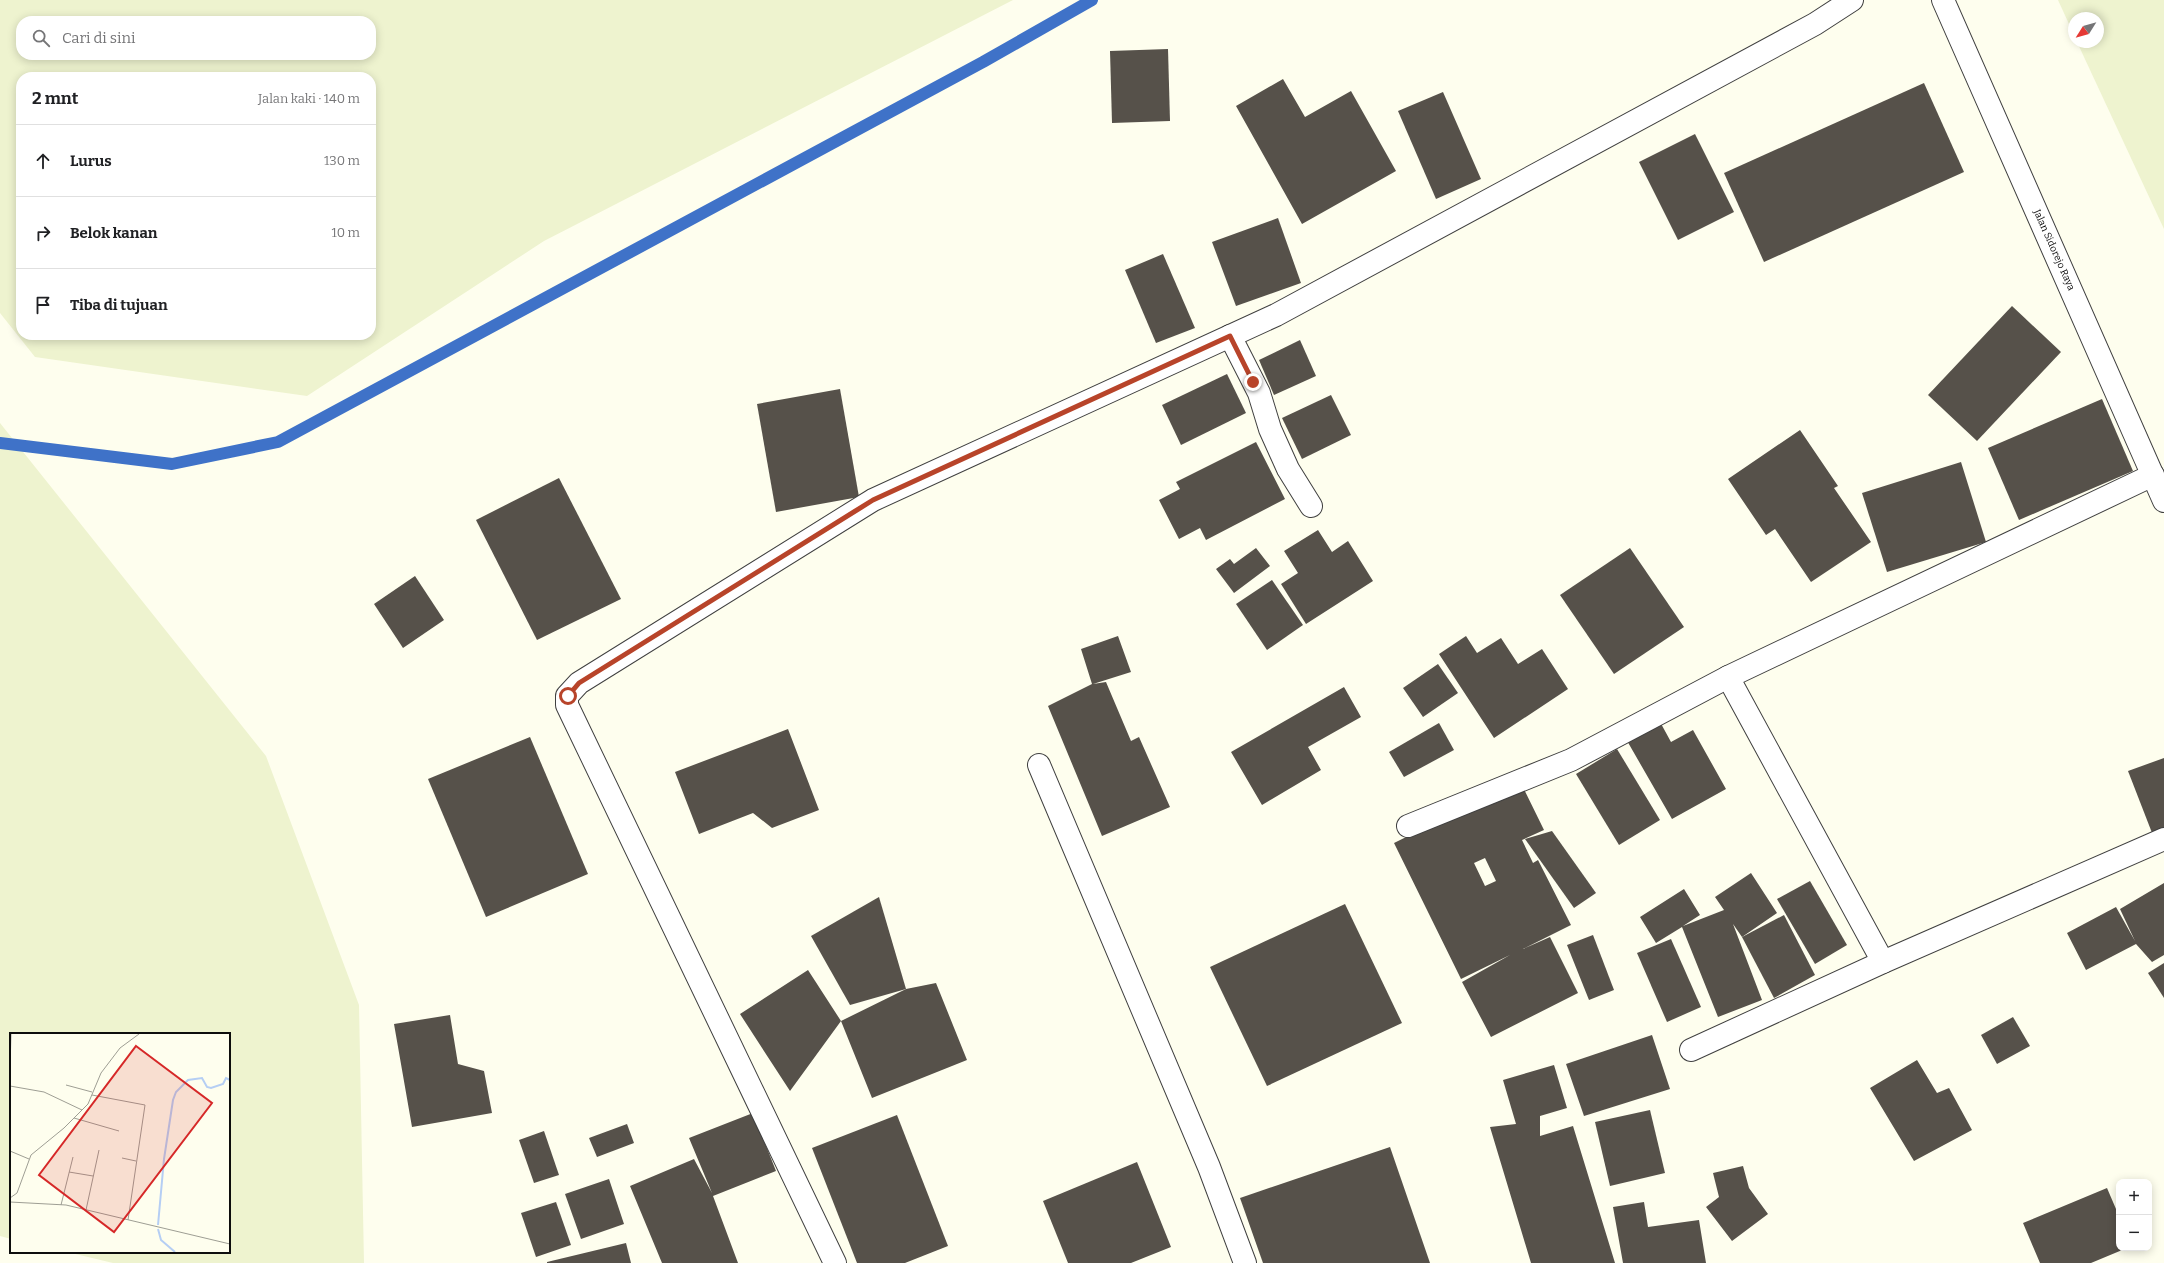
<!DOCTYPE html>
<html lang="id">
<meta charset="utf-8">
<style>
body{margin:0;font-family:Bitter,serif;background:#f6f6f6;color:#202124}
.controls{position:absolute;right:12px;bottom:12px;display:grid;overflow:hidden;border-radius:8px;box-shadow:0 2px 10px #0003}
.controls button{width:36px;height:36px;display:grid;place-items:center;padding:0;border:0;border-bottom:1px solid #e0e0e0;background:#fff;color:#202124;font:20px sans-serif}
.compass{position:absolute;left:2068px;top:12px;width:36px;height:36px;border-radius:50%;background:#fff;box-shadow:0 2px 10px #0003;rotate:233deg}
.stop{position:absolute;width:12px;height:12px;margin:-9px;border:3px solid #b8442a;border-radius:50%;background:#fff}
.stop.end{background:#b8442a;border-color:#fff;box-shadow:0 1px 4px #0008}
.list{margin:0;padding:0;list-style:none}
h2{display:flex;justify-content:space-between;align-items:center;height:52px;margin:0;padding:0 16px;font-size:17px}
h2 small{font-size:13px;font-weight:400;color:#757577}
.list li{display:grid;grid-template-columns:26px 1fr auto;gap:12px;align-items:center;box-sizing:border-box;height:72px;padding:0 16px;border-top:1px solid #e0e0e0}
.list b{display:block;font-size:15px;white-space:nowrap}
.list em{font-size:13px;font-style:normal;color:#757577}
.icon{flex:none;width:22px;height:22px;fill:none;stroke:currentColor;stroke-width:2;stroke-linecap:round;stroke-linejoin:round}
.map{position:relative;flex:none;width:2164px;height:1263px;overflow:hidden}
.search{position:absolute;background:#fff;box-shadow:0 2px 10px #0003;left:16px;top:16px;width:360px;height:44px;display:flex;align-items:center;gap:10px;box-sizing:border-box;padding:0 14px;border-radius:16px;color:#757577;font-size:15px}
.panel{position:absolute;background:#fff;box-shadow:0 2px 10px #0003;left:16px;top:72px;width:360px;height:268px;border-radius:16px}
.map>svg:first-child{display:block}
</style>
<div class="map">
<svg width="2164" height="1263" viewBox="0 0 2164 1263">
<rect width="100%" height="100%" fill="#fefeee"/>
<g fill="#eef3cf" fill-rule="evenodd">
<path d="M0,0H1013L544,241L307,396L35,357L0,313ZM21,21H371V55H21ZM21,77H371V335H21Z"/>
<polygon points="2058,0 2164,0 2164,229 2077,42 2098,42 2098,18 2074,18 2074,35"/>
<polygon points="0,423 266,756 359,1005 364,1263 113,1263 67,1252 229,1252 229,1034 11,1034 11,1239 0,1236"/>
</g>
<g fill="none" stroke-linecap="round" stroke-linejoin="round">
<polyline stroke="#3f72c8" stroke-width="12" points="0,443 172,464 278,442 983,62 1092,0"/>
</g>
<g fill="#56514a" fill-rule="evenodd">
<polygon points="1168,49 1170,121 1112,123 1110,51"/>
<polygon points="1283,79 1305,117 1351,91 1396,171 1302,224 1236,106"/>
<polygon points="1924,83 1964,172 1764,262 1724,173"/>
<polygon points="1443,92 1481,179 1436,199 1398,111"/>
<polygon points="1695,134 1734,212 1678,240 1639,162"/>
<polygon points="1278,218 1301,283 1236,306 1212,242"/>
<polygon points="1163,254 1195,328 1156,343 1125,270"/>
<polygon points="2012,306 2061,352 1977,441 1928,395"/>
<polygon points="1300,340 1316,376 1274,395 1259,360"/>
<polygon points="1227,374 1246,413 1181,445 1162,405"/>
<polygon points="840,389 859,497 776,512 757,404"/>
<polygon points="1331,395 1351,435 1302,459 1282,418"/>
<polygon points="2102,399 2133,471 2019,520 1988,448"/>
<polygon points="1800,430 1838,486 1834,488 1871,542 1811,582 1775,529 1766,535 1728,479"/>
<polygon points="1256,442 1285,499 1206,540 1200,528 1179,539 1159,500 1180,489 1176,482"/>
<polygon points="1961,462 1986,542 1887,572 1862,493"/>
<polygon points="559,478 621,599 537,640 476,520"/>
<polygon points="1318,530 1332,552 1348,541 1373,581 1306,624 1281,584 1298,573 1284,551"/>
<polygon points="1256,548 1270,566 1234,593 1216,569 1230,559 1234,564"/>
<polygon points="1630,548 1684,627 1614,674 1560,595"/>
<polygon points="415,576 444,620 403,648 374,604"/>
<polygon points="1272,580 1303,625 1267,650 1236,604"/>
<polygon points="1118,636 1131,672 1093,684 1106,682 1131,741 1139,737 1170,807 1102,836 1048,706 1092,684 1081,649"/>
<polygon points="1466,636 1477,653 1501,638 1518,664 1542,649 1568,689 1494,738 1439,654"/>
<polygon points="1438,664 1458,693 1423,717 1403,688"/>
<polygon points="1344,687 1361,717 1308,747 1321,770 1262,805 1231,752"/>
<polygon points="1659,720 1671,742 1693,730 1726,789 1672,819 1626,739"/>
<polygon points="1439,723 1454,750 1404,777 1389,752"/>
<polygon points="788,729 819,810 772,828 753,813 699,834 675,772"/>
<polygon points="530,737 588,874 486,917 428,779"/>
<polygon points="1617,749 1660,820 1619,845 1576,774"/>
<polygon points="2164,758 2164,834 2154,838 2128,771"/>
<path d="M1520,781L1544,830L1522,840L1533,863L1538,860L1571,925L1523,949L1550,937L1578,993L1491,1037L1462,982L1510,955L1461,979L1394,843ZM1485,858L1496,881L1485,886L1474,863Z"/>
<polygon points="1552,831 1596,893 1574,908 1525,839"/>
<polygon points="1751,873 1777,913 1742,937 1733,924 1762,1000 1718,1017 1682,927 1656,943 1640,917 1684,889 1700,915 1683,926 1724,910 1715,897"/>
<polygon points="1810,881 1847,945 1815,964 1777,899"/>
<polygon points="2164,883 2164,955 2152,962 2136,944 2086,970 2067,933 2116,907 2135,941 2120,909"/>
<polygon points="879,897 906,989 850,1005 811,936"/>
<polygon points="1345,904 1402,1023 1267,1086 1210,967"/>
<polygon points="1784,915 1815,975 1774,998 1742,937"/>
<polygon points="1593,935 1614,990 1589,1000 1567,945"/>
<polygon points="1671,939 1701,1007 1667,1022 1637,953"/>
<polygon points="2164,963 2164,998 2148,973"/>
<polygon points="808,970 841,1021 906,989 936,983 967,1060 872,1098 841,1021 790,1091 740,1014"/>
<polygon points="450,1015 458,1064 484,1071 492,1113 412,1127 394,1024"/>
<polygon points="2013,1017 2030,1046 1997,1064 1981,1035"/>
<polygon points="1652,1035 1670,1089 1584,1116 1566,1064"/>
<polygon points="1917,1060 1937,1093 1949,1088 1972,1130 1914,1161 1870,1088"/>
<polygon points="1554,1065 1567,1108 1540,1116 1540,1136 1573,1126 1615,1263 1531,1263 1490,1127 1516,1124 1503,1080"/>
<polygon points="1650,1110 1665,1173 1610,1186 1595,1122"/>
<polygon points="753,1113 776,1171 713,1196 738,1263 662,1263 630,1186 694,1159 712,1193 689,1138"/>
<polygon points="897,1115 948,1246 905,1263 857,1263 812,1148"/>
<polygon points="627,1124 634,1143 597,1157 589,1138"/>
<polygon points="544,1131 559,1175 534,1183 519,1140"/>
<polygon points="1390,1147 1430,1263 1263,1263 1240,1198"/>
<polygon points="1137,1162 1171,1247 1131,1263 1068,1263 1043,1201"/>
<polygon points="1743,1166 1749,1188 1768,1214 1732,1241 1706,1207 1719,1197 1713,1173"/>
<polygon points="609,1179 624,1224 581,1239 565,1194"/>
<polygon points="2107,1188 2119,1216 2119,1248 2127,1248 2091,1263 2040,1263 2023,1223"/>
<polygon points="556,1202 571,1245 536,1257 521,1213"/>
<polygon points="1644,1202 1648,1227 1699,1220 1706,1263 1623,1263 1613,1207"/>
<polygon points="626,1243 631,1263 547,1263 547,1262"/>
</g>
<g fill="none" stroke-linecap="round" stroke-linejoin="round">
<defs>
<g id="minor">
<polyline points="1943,0 2164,501"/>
<polyline points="1230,336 1259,393 1270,429 1288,469 1311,506"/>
<polyline points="1728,677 1883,962"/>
<polyline points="1039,765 1209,1167 1245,1263"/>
<polyline points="1408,826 1571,760 1728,677 2153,475"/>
<polyline points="1691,1050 1883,962 2164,839"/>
<polyline points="835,1263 567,705 567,696 579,683 873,500 1276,315 1815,24 1852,0"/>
</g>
</defs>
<use href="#minor" stroke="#404040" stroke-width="24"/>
<use href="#minor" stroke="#fff" stroke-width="22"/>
</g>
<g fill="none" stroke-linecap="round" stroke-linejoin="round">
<polyline stroke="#b8442a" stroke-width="5" points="568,696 579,683 873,500 1230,336 1253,382"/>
</g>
<g text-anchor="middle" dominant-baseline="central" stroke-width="4" stroke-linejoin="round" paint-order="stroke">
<g font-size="10" fill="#0d0d0d" stroke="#fff">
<text transform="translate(2054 250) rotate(66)">Jalan Sidorejo Raya</text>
</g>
</g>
<g transform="translate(10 1033)">
<rect width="220" height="220" fill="#fefeee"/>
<path fill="none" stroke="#b5cef4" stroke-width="2" d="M148,192L154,126L163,67L166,59L178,47L192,45L197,54L201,55L213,51L216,45L220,47M148,196L151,207L165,219"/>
<path fill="none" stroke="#9e9e94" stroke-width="1" d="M0,34L1,1M56,52L82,59M0,53L34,59L72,77M82,62L135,72L118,187M64,85L109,98M0,118L19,126M112,125L126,128M59,139L83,143M0,165L7,160L21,122L54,95L78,71L91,40L110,15L129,1M0,169L56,172L220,211M51,172L63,124M76,177L89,117"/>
<path fill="#d62828" fill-opacity="0.15" stroke="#d62828" stroke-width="2" d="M126,13L202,70L104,199L29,142Z"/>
<rect width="220" height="220" fill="none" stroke="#0d0d0d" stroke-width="2"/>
</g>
</svg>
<div class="controls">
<button>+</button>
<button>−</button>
</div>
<svg class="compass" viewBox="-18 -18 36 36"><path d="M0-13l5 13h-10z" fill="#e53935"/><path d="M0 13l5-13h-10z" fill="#757577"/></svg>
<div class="stop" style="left:568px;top:696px"></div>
<div class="stop end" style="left:1253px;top:382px"></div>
<div class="search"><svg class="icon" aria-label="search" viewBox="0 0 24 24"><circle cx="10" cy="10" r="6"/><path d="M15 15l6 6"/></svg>Cari di sini</div>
<section class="panel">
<h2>2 mnt<small>Jalan kaki · 140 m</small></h2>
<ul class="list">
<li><svg class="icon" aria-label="ahead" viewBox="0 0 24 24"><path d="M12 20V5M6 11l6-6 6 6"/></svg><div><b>Lurus</b></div><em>130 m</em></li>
<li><svg class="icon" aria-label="right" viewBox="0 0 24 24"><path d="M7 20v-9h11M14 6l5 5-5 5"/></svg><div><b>Belok kanan</b></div><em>10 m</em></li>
<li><svg class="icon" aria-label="arrive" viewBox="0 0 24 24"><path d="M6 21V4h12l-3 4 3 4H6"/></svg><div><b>Tiba di tujuan</b></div></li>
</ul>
</section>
</div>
